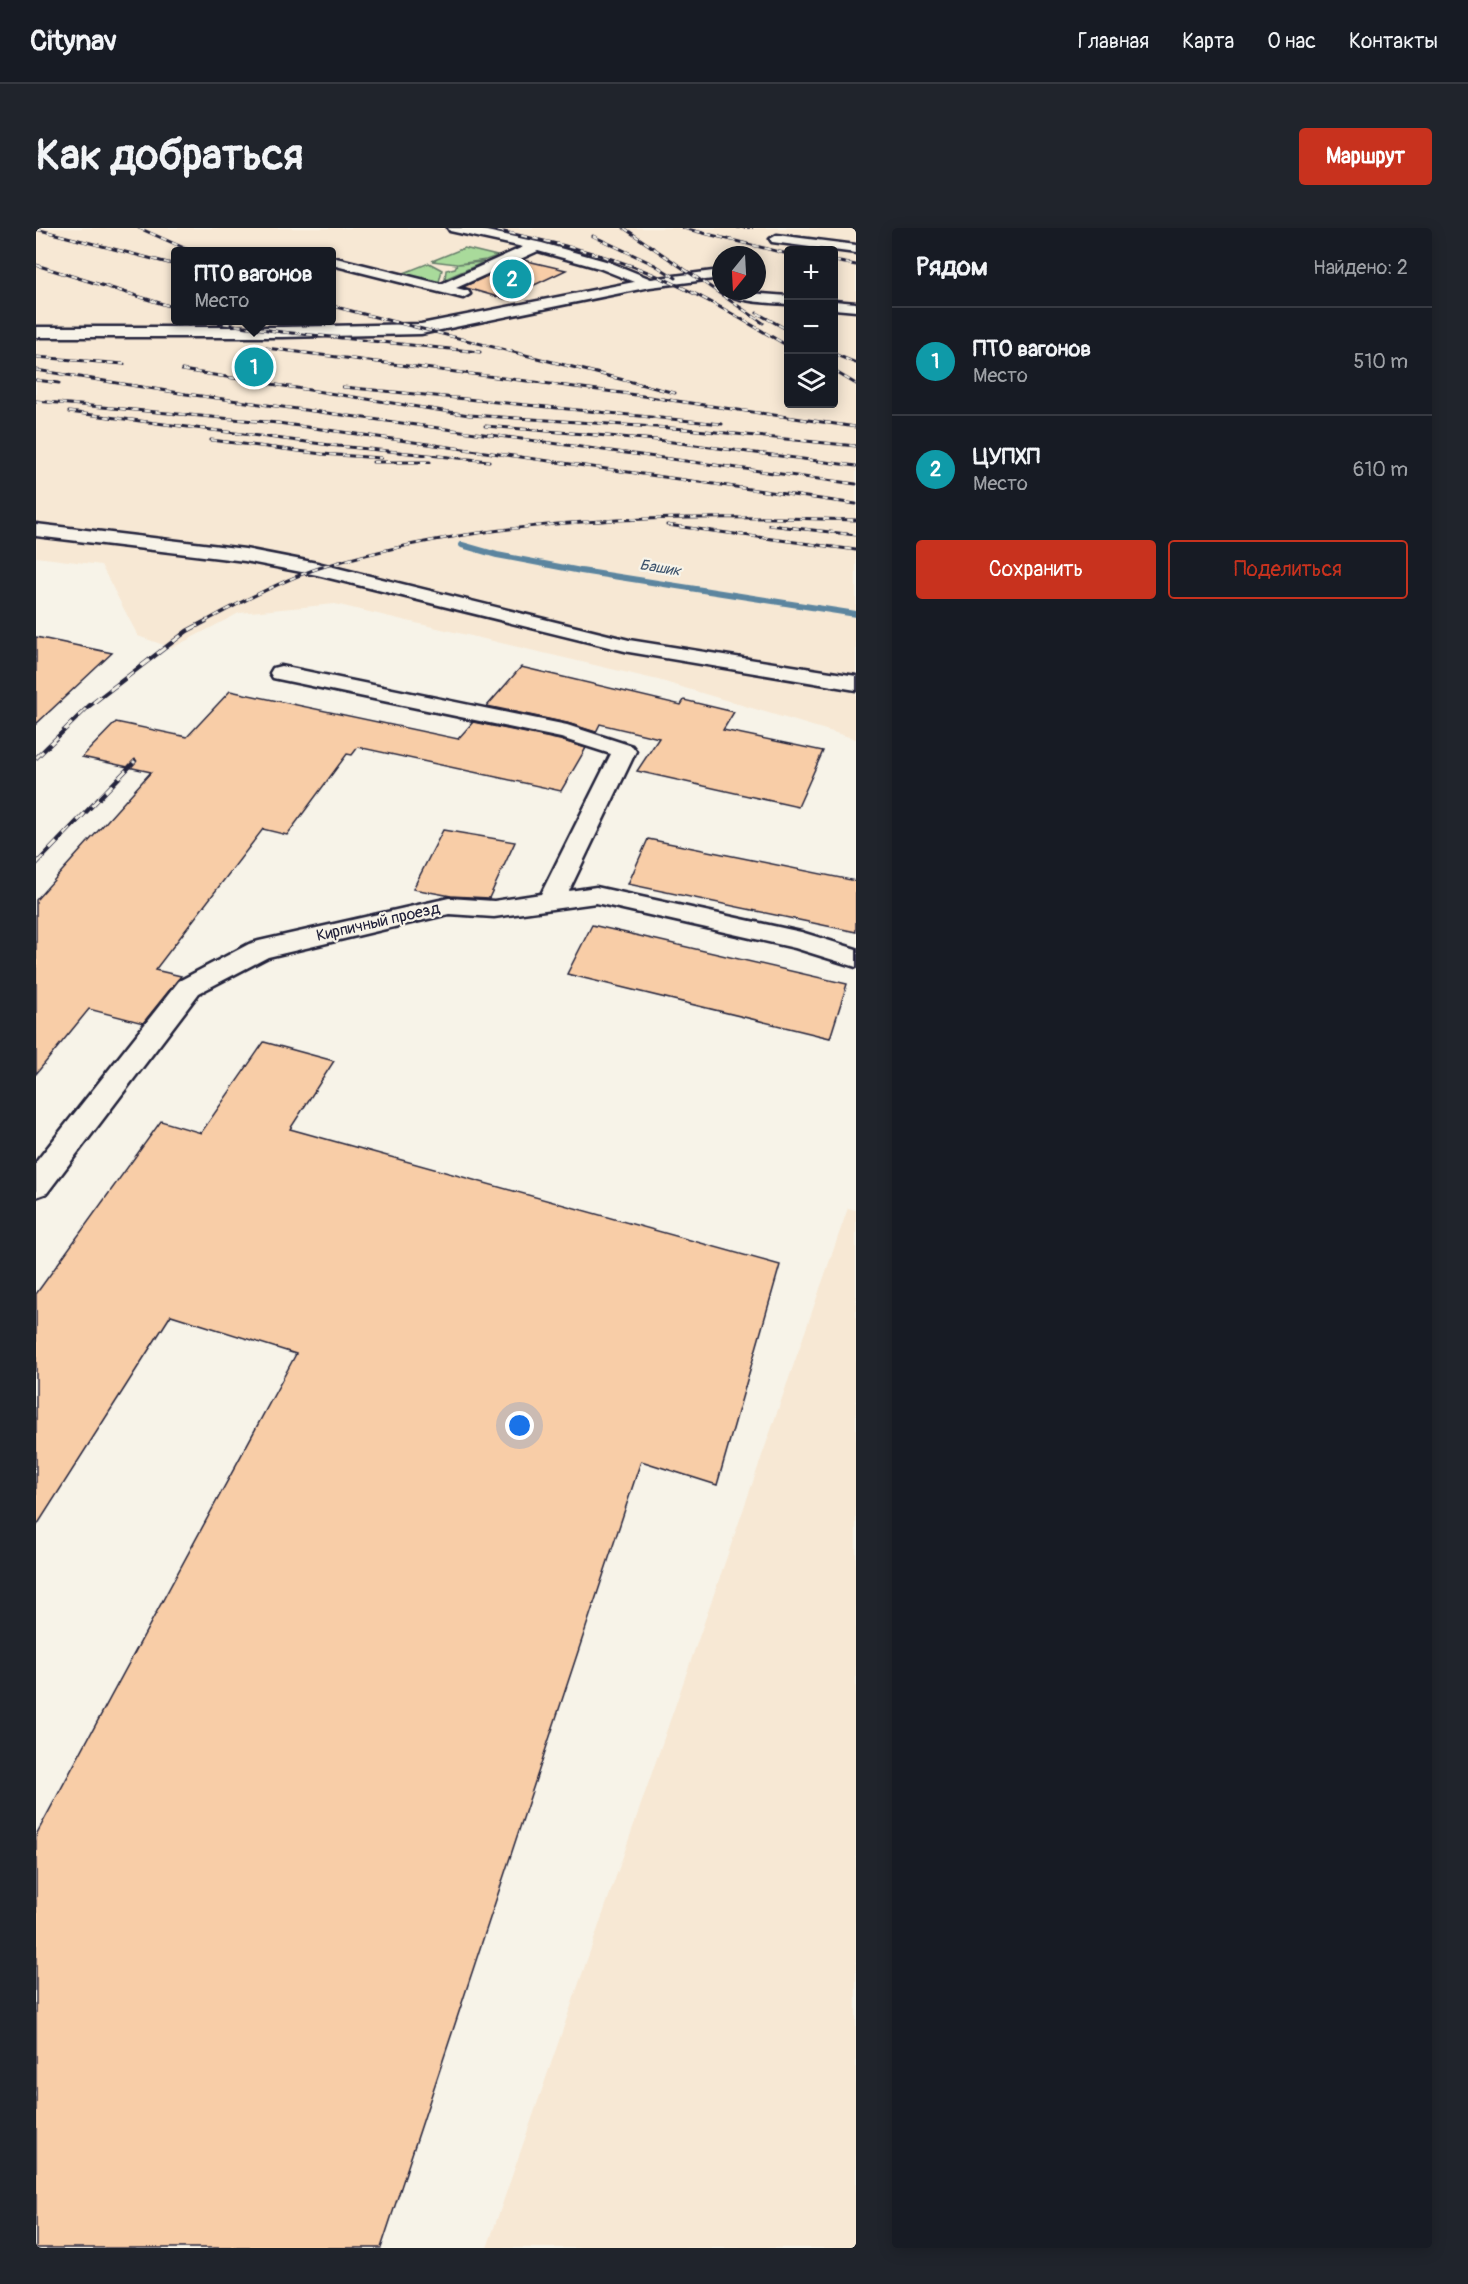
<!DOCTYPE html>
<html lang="ru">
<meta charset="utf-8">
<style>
body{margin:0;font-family:Pangolin,sans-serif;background:#20242c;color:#f1f3f6}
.controls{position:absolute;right:18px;top:18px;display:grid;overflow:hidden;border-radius:6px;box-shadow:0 3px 15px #0003}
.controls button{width:54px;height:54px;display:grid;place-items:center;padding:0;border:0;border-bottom:2px solid #363941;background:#171b24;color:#f1f3f6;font:30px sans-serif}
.compass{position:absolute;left:676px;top:18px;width:54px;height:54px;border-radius:50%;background:#171b24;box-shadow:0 3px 15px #0003;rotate:198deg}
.you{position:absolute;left:484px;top:1198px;width:21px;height:21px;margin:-15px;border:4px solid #fff;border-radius:50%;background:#1a73e8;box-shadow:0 0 0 9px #1a73e833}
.badge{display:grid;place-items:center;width:39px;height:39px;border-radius:50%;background:#c8321e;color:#fff;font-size:20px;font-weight:700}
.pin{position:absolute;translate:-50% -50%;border:3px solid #fff;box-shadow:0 2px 6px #0006}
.popup{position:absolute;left:135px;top:19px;width:165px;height:78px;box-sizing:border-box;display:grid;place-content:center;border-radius:6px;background:#171b24;filter:drop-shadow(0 2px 4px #0005);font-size:20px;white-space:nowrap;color:#9ea1a6}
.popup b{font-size:22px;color:#f1f3f6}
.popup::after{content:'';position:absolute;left:50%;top:100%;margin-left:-12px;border:12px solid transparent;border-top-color:#171b24}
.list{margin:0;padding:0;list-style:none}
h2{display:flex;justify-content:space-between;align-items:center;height:78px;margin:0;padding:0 24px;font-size:26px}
h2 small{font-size:20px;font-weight:400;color:#9ea1a6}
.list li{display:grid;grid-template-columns:39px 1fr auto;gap:18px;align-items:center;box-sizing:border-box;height:108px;padding:0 24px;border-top:2px solid #363941}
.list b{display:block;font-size:22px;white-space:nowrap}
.list p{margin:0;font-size:20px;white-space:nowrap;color:#9ea1a6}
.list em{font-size:20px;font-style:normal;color:#9ea1a6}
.actions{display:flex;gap:12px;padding:18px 24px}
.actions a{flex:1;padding:14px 0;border:2px solid #c8321e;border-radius:6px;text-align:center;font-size:21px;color:#c8321e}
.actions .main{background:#c8321e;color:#fff}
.icon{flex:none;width:33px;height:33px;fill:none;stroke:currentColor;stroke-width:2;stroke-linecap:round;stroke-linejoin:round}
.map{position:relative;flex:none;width:820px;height:2020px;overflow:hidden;border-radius:6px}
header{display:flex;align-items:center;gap:36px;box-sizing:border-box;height:84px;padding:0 30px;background:#171b24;border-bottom:2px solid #363941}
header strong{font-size:28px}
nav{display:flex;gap:33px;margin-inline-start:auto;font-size:21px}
.intro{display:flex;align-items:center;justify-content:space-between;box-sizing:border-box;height:144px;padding:0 36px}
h1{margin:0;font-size:42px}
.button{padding:15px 27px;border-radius:6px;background:#c8321e;color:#fff;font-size:21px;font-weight:700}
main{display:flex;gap:36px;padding:0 36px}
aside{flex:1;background:#171b24;border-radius:6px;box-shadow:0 3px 15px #0003}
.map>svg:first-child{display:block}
</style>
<header>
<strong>Citynav</strong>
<nav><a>Главная</a><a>Карта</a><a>О нас</a><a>Контакты</a></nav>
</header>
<div class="intro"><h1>Как добраться</h1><a class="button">Маршрут</a></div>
<main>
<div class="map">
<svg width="820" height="2020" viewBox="0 0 820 2020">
<rect width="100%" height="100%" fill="#f7f3e8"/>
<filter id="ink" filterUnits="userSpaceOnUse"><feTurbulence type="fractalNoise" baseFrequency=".0167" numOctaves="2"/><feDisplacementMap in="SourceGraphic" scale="12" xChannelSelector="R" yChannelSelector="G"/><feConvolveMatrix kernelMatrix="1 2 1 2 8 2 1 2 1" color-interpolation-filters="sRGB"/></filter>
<g filter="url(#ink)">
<g fill="#f7e8d4" fill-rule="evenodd">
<path d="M0,0H820V511L622,452L299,376L203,385L136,420L102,408L65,337L0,329ZM752,22H798V176H752ZM140,24H296V92H140ZM685,27H721V63H685Z"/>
<polygon points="812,980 820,982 820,2020 451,2020"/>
</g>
<g fill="#a9da9b" stroke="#667e6b" stroke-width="1.5">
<polygon points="428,20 461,28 450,32 422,36 448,34 409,51 410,42 419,40 421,36 396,33"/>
<polygon points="393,35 406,42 403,54 395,57 360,48"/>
</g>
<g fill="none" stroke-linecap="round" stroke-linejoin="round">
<polyline stroke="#5b859f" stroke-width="6" points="426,317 461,327 545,343 820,386"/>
</g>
<g fill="#f8cda7" stroke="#22223b" stroke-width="1.5">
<polygon points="487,32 530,42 469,71 427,59"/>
<polygon points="0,409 76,425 0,496"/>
<polygon points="485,439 645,477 648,472 698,484 687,502 787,523 762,579 601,543 623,510 564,496 560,504 531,495 451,478"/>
<polygon points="194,463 422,511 437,494 524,512 550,520 525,563 322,519 316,527 311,526 251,607 227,601 119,742 145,748 107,795 53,781 0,846 0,672 115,544 46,529 80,494 151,509"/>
<polygon points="407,602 479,614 453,670 415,668 377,661"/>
<polygon points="612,611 820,653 820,704 592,656"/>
<polygon points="556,697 811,756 794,810 531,746"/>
<polygon points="228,814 298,833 254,901 744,1037 681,1257 605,1233 345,2020 0,2020 0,1607 260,1126 135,1087 0,1299 0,1066 125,893 165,905"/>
</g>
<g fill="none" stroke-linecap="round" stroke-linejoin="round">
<defs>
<g id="minor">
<polygon points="412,0 437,0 506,15 573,34 615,51 685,42 685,50 614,59 385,106 246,109 0,109 0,99 246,99 385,96 598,54 563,40 502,23 420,60 432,63 434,66 427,70 296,37 296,29 405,56 487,19 414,3"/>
<polygon points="741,7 820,17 820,25 736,14 734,11"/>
<path d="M686,63L752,68V76C736,75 697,74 686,63Z"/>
<polygon points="798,73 820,75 820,83 798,81"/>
<polygon points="0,296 209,321 281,335 593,412 820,448 820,462 593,424 281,347 209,333 0,308"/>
<polygon points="245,438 531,497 596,518 600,523 533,663 560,659 765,704 820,721 820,739 759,720 560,675 458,689 413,686 232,729 163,765 11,965 0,969 0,934 143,753 213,716 223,713 413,670 458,673 505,666 575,526 525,510 237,450 234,445 237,440"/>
</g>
</defs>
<use href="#minor" stroke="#22223b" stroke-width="5"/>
<polyline stroke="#22223b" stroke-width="1.5" stroke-dasharray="3 2" stroke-linecap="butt" points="701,0 717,0"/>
<use href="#minor" fill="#f7f3e8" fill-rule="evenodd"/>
<defs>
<g id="rail-far1">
<polyline points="103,0 155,23"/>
<path d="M450,0C505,12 561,23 614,45C662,65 707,92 752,118"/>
<polyline points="588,0 727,95"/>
<polyline points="647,0 752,26"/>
<polyline points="0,1 140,37"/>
<polyline points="557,8 619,37 640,50"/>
<polyline points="798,33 820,37"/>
<polyline points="0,37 140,80"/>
<polyline points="296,78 639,165"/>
<polyline points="721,85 752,102"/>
<polyline points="164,92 246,104 444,124"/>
<polyline points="230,120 586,165 820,199"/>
<polyline points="798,126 820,135"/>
<polyline points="0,129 88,136"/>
<polyline points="0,142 150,166 820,256"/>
<polyline points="146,142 433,187 650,201 820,218"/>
<polyline points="798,143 820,156"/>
<polyline points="0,152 23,155"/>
<polyline points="307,159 686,196"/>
<polyline points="0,173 242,195 820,276"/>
<polyline points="33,184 302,218 453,233"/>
<polyline points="449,198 621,212 820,238"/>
<polyline points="175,212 286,226 345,230"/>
<polyline points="337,234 394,234"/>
<polyline points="631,297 820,322"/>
<polyline points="733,297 820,307"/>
<path d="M168,394C201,376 247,352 283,340C456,287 641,286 820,292"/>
</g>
<g id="rail">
<polyline points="0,530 53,478 151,403 170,393"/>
<polyline points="0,636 99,533"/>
</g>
</defs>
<use href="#rail-far1" stroke="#22223b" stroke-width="3"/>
<use href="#rail" stroke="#22223b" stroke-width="4.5"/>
<use href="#rail-far1" stroke="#f7f3e8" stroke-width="2" stroke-dasharray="6" stroke-linecap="butt"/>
<use href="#rail" stroke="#f7f3e8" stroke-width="3" stroke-dasharray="10" stroke-linecap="butt"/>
</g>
</g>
<g text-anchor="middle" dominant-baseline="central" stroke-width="4.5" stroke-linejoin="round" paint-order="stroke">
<g font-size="15" font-style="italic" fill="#3e546d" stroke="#f7f3e8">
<text transform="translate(624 340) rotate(9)">Башик</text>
</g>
<g font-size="16" fill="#22223b" stroke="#f7f3e8">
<text transform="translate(342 694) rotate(-13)">Кирпичный проезд</text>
</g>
</g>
</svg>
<div class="controls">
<button>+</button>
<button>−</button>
<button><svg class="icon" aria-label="layers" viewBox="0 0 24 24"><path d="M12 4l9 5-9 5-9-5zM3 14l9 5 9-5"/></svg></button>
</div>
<svg class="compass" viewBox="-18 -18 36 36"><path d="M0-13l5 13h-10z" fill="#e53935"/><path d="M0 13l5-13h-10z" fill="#9ea1a6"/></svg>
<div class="you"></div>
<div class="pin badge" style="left:218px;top:139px;background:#0f9aa8">1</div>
<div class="popup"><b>ПТО вагонов</b>Место</div>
<div class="pin badge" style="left:476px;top:51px;background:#0f9aa8">2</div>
</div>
<aside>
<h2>Рядом<small>Найдено: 2</small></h2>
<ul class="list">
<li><span class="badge" style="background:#0f9aa8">1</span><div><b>ПТО вагонов</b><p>Место</p></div><em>510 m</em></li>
<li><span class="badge" style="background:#0f9aa8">2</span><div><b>ЦУПХП</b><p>Место</p></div><em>610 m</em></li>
</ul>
<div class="actions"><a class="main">Сохранить</a><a>Поделиться</a></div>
</aside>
</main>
